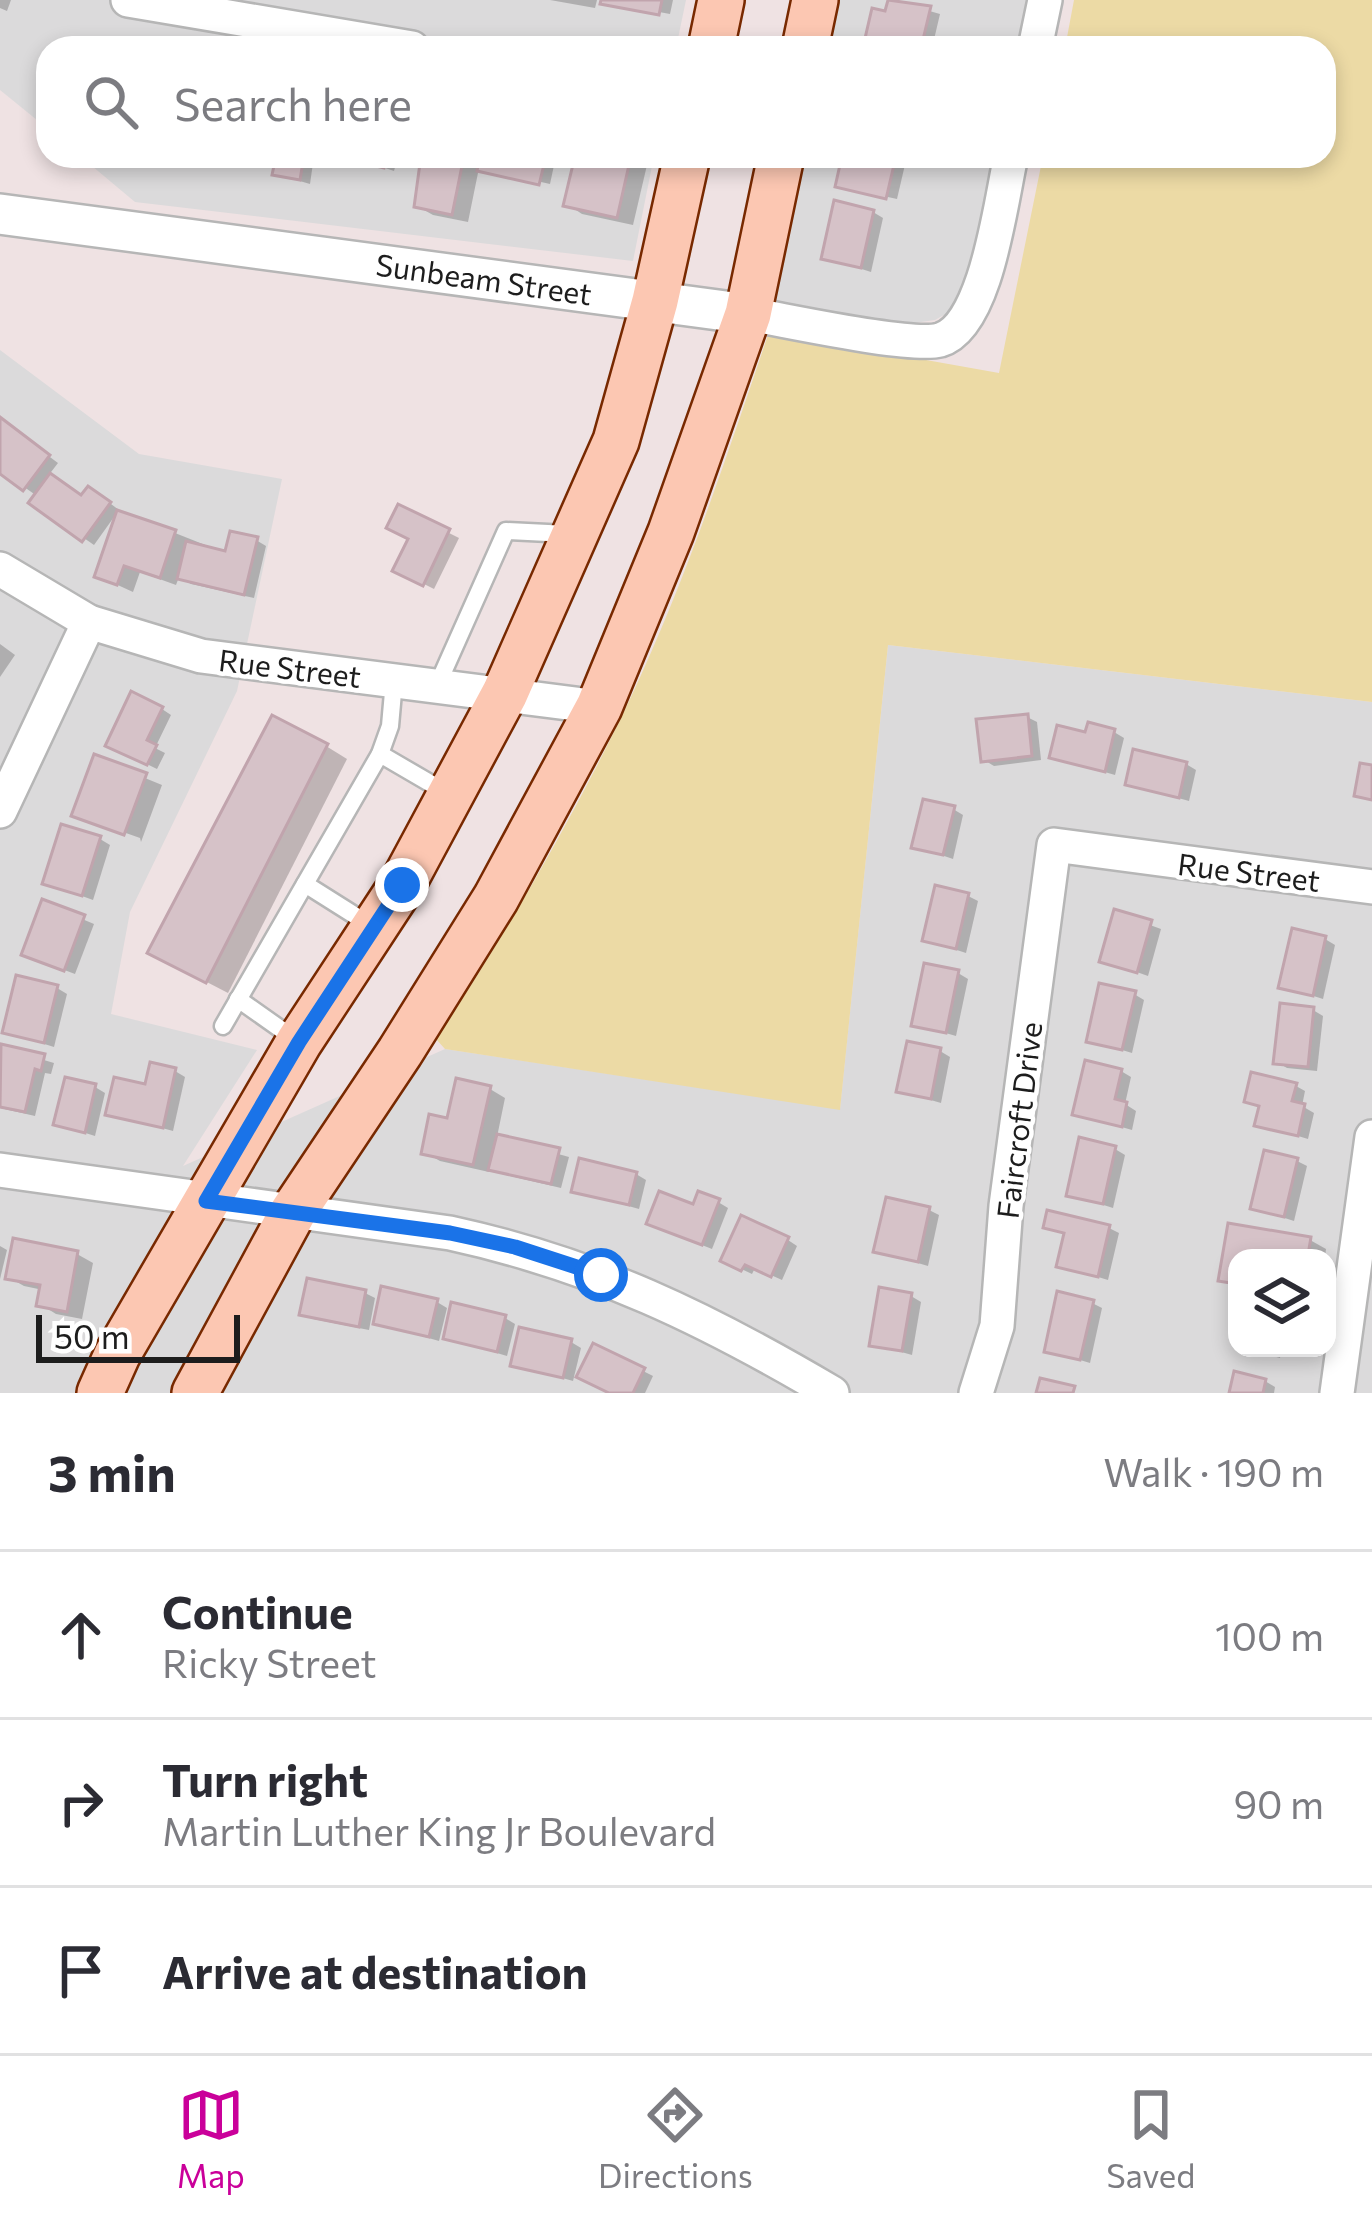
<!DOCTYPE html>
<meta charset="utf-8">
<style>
body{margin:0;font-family:Commissioner,sans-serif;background:#f7f7f7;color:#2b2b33}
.controls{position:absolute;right:36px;bottom:36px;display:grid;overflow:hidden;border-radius:24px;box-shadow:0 6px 18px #0003}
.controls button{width:108px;height:108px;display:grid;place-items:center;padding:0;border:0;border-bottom:3px solid #e1e1e2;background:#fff;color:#2b2b33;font:60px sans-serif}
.scale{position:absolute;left:36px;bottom:30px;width:204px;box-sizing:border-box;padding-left:12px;border:6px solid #1d1d1d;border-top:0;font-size:33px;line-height:42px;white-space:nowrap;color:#1d1d1d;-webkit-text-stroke:9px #fff;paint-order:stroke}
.stop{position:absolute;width:36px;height:36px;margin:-27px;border:9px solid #1a73e8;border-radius:50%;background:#fff}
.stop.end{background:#1a73e8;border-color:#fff;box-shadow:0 3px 12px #0008}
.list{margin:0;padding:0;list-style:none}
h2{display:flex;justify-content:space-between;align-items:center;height:156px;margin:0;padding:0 48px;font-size:51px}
h2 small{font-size:39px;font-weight:400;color:#7c7c81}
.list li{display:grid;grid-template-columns:78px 1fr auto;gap:36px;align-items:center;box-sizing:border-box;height:168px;padding:0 48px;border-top:3px solid #e1e1e2}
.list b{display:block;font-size:45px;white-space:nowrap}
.list p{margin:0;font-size:39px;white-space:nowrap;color:#7c7c81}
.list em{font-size:39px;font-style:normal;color:#7c7c81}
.icon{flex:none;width:66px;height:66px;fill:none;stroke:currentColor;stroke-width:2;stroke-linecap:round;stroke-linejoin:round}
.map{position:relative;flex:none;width:1372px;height:1393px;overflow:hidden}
.search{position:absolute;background:#fff;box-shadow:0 6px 18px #0003;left:36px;right:36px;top:36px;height:132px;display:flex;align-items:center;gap:30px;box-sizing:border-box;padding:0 42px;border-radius:36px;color:#7c7c81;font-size:45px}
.sheet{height:660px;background:#fff}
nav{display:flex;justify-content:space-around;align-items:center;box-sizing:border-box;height:168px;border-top:3px solid #e1e1e2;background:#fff;font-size:33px;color:#7c7c81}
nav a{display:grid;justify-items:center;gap:6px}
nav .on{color:#ca009a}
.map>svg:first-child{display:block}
</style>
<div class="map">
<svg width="1372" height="1393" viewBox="0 0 1372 1393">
<rect width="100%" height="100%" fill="#efe2e3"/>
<g fill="#dbdadb" fill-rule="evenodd">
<polygon points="0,0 686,0 676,48 48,48 48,129 0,90"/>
<polygon points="828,0 1031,0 1021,48 818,48"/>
<polygon points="80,156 654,156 633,261 135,202"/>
<polygon points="795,156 999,156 971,274 951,311 935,320 900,325 777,303 770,296"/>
<path d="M0,350L139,454L282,479L237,691L130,912L111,1014L257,1050L183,1166L445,1049L840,1109L888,645L1372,702V1393H0ZM1237,1258H1327V1348H1237Z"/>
</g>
<path fill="#ecdaa5" d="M1074,0H1372V702L888,645L840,1110L445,1049L436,1039C508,930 574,817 630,699C686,580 727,456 769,332L999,373L1043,156H1324V48H1065Z"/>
<g fill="#0003">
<polygon points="0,0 11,0 7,11 0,8"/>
<polygon points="550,0 597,0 595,8"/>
<polygon points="604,0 673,0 670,14 610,3 610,7"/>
<polygon points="891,0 940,14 932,48 866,46 887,15"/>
<polygon points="279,156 314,156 310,184 276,174"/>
<polygon points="369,156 398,156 394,171 367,162"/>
<polygon points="413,156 556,156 550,184 479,168 468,222 433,215 417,206 426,161"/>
<polygon points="578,156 632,156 647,165 633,225 582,214 567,204"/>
<polygon points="845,156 907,156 897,199 838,186"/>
<polygon points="873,212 883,218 871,272 824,257"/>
<polygon points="0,420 58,463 48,476 83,498 99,495 119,510 94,545 32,502 37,496 0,470"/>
<polygon points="399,508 459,538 434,589 406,575 411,538"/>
<polygon points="175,533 228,554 256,540 266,546 254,598 191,584 179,577 176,585 140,572 133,592 98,576"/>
<polygon points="0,644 15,655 0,677"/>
<polygon points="162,709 171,715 155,748 165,753 157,769 118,750"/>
<polygon points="1027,717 1037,722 1041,760 994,766 984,760"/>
<polygon points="1114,732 1124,738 1115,775 1053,757 1088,736"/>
<polygon points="326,746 347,759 228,993 172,964"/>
<polygon points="96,758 162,785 141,842 140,838 75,815"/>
<polygon points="1186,764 1196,770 1189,801 1128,784"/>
<polygon points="953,809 963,815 953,859 915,846"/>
<polygon points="100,839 110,845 93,900 46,883"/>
<polygon points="968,896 978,901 966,953 926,940"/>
<polygon points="44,903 94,924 75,974 35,959"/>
<polygon points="1117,913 1161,929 1148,976 1103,960"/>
<polygon points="1325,939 1335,945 1323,999 1282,986"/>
<polygon points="958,973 968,979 956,1036 914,1024"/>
<polygon points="57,988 67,994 54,1047 6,1032"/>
<polygon points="1134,994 1144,1000 1132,1053 1089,1040"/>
<polygon points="1313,1010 1323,1016 1317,1071 1287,1068 1277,1062"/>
<polygon points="3,1048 54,1063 51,1074 45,1073 35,1116 0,1108"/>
<polygon points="940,1051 950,1057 941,1103 900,1091"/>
<polygon points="175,1071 185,1077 173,1131 108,1113"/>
<polygon points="1121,1071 1131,1077 1125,1104 1136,1111 1132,1130 1076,1114"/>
<polygon points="1296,1086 1305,1091 1302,1106 1314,1113 1308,1139 1258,1124 1262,1107 1248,1101"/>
<polygon points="95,1087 105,1093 95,1136 57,1124"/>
<polygon points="490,1089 505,1098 497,1137 569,1157 561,1188 502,1174 490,1167 489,1172 440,1161 424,1152 449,1121"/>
<polygon points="1115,1149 1125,1155 1113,1208 1069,1194"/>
<polygon points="1297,1161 1307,1166 1294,1221 1254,1208"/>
<polygon points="636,1174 646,1180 639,1209 575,1191"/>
<polygon points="718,1202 728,1208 712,1249 659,1228 695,1207"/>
<polygon points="929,1210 939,1215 928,1266 877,1251"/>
<polygon points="1046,1227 1109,1228 1119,1233 1108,1280 1059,1265 1066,1235"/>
<polygon points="1230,1227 1310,1240 1326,1249 1325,1258 1237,1258 1237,1288 1221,1279"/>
<polygon points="788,1240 797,1246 782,1280 755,1268 752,1274 733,1265"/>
<polygon points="0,1246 7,1250 0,1279"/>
<polygon points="77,1254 93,1263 82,1319 56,1314 40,1304 43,1290 24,1286 8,1277"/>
<polygon points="365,1293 375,1298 369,1330 313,1319 303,1314"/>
<polygon points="911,1296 921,1302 912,1355 873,1344"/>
<polygon points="437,1302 447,1308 439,1341 376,1323"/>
<polygon points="1092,1303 1102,1308 1090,1363 1047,1350"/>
<polygon points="505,1318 515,1324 507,1356 446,1338"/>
<polygon points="571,1342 581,1348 573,1381 513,1364"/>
<polygon points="1242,1348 1282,1348 1280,1358"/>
<polygon points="643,1371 653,1376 645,1393 614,1393 580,1376"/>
<polygon points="1236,1375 1265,1381 1275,1387 1274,1393 1232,1393"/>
</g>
<g fill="#d6c2c8" stroke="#c1a4ad" stroke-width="3">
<polygon points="601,0 662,0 659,15 600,4"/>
<polygon points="888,0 931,6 921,48 863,47 872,8 885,11"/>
<polygon points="276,156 304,156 300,180 272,175"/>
<polygon points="365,156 387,156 384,168 364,163"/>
<polygon points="421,156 464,156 452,215 414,207"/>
<polygon points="480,156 546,156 539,185 477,171"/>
<polygon points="575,156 631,156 617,218 563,206"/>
<polygon points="842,156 896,156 886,199 835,187"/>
<polygon points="834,200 874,210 861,268 821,259"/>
<polygon points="0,417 50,455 23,491 0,474"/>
<polygon points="50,473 81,495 88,486 111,502 82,542 28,503"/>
<polygon points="398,504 450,529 423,586 392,571 408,539 386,528"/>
<polygon points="117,510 176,530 160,578 124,566 117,585 94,577"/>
<polygon points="230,531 258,537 244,595 177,579 186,541 225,551"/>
<polygon points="131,691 163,707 147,740 157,745 147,765 105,746"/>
<polygon points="1028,714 1032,756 981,762 976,719"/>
<polygon points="272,715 328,744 206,983 147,953"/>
<polygon points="1088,722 1115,729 1105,772 1049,758 1057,725 1085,732"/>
<polygon points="1133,749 1187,762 1179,798 1125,785"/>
<polygon points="94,754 147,773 124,835 71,816"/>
<polygon points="1360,763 1372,765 1372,800 1354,796"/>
<polygon points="923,799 955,806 943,855 911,848"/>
<polygon points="61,824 101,836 82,896 42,884"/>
<polygon points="935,885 969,893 956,949 922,941"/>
<polygon points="42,899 85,915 64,971 21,955"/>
<polygon points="1114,909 1152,920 1137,973 1099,962"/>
<polygon points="1292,928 1326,936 1313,996 1278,988"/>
<polygon points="924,963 959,970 946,1033 911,1026"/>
<polygon points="16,975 58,985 44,1043 2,1033"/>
<polygon points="1099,983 1136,991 1122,1050 1086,1042"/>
<polygon points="1280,1003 1314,1007 1308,1067 1273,1064"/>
<polygon points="907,1041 941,1048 931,1099 896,1092"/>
<polygon points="1,1044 45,1054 41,1071 35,1069 25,1112 0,1107"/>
<polygon points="1085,1060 1122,1069 1115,1099 1127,1102 1122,1127 1072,1115"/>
<polygon points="150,1062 176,1068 163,1128 105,1115 114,1077 145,1084"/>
<polygon points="1251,1072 1297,1083 1292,1101 1305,1104 1298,1136 1254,1126 1259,1106 1244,1102"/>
<polygon points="65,1077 96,1084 85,1133 53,1125"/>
<polygon points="456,1078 491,1086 473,1165 421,1154 429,1114 447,1118"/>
<polygon points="497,1134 560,1148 551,1184 488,1170"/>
<polygon points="1079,1137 1116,1146 1103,1204 1066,1196"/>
<polygon points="1264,1150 1298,1158 1284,1217 1250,1209"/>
<polygon points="579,1158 637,1172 629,1205 571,1192"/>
<polygon points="659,1191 693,1204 698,1191 720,1199 702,1245 646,1224"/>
<polygon points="886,1197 930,1207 918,1262 873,1252"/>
<polygon points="1047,1210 1110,1225 1098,1277 1056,1267 1064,1233 1043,1228"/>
<polygon points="741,1215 789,1237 771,1277 745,1265 741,1271 720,1261"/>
<polygon points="1228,1223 1311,1237 1308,1255 1284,1251 1283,1258 1237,1258 1237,1284 1218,1281"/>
<polygon points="13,1238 78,1251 67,1312 36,1306 40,1285 5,1279"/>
<polygon points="307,1278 366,1290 359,1327 299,1315"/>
<polygon points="381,1286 438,1299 429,1337 373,1324"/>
<polygon points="879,1287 912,1293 902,1351 869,1346"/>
<polygon points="1057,1291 1094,1300 1080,1360 1044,1352"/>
<polygon points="451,1302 506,1315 497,1352 443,1339"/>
<polygon points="519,1327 572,1339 563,1378 510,1366"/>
<polygon points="593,1343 645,1368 633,1393 609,1393 576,1377"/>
<polygon points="1234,1371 1266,1379 1263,1393 1229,1393"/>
<polygon points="1040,1378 1075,1386 1073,1393 1036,1393"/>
</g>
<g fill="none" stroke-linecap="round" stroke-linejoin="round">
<defs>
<g id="service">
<polyline points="437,686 506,531 568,534"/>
<polyline points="380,754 447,793"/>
<polyline points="305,884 370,925"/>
<polyline points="238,999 296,1040"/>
<polyline points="223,1026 380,754 390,726 394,681"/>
</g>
<g id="minor">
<polyline points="128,0 412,48"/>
<polyline points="1035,48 1045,0"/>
<path d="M748,314C785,320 910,348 940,340C987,326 1001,199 1011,156"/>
<polyline points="0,569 89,622 201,656 599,707"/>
<polyline points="0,811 89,622"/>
<path d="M0,1170L450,1233C596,1265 705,1318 832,1393"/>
<polyline points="976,1393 997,1326 1006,1206 1054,845 1372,887"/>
<polyline points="1337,1393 1372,1137"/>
</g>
<polyline id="tertiary" points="0,214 748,314"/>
<g id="secondary">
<polyline points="711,48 721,0"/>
<polyline points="805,48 815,0"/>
<polyline points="100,1393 117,1355 299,1042 402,885 505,693 616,441 655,301 687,156"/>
<polyline points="195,1393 293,1212 400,1052 496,898 599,707 671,532 748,314 781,156"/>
</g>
</defs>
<use href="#service" stroke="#b6b6b6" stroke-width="21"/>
<use href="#minor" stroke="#b6b6b6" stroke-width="38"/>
<use href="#tertiary" stroke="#b6b6b6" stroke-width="44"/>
<use href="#secondary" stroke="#782900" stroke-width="50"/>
<use href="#service" stroke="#fff" stroke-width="16"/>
<use href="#minor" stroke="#fff" stroke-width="33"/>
<use href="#tertiary" stroke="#fff" stroke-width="39"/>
<use href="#secondary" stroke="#fcc7b2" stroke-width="45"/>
</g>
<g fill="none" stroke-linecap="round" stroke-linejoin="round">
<polyline stroke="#1a73e8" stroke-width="15" points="402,885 299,1042 206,1201 450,1233 515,1247 601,1275"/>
</g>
<g text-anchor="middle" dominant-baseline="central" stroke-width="9" stroke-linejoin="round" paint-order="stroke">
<g font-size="30" fill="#1d1d1d" stroke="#fff">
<text transform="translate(484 278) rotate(8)">Sunbeam Street</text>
<text transform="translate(290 667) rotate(7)">Rue Street</text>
<text transform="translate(1249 871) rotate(7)">Rue Street</text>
<text transform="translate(1018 1120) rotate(-83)">Faircroft Drive</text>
</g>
</g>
</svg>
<div class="controls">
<button><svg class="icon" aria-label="layers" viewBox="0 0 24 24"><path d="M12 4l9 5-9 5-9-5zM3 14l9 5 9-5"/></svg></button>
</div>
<div class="scale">50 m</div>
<div class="stop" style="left:601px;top:1275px"></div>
<div class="stop end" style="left:402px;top:885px"></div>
<div class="search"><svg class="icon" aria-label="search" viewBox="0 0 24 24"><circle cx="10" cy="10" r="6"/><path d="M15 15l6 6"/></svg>Search here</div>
</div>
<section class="sheet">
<h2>3 min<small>Walk · 190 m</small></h2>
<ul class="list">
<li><svg class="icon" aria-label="ahead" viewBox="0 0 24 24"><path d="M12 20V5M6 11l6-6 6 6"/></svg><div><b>Continue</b><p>Ricky Street</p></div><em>100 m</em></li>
<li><svg class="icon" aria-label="right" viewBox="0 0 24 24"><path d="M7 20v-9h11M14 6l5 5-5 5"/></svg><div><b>Turn right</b><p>Martin Luther King Jr Boulevard</p></div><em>90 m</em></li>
<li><svg class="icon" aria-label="arrive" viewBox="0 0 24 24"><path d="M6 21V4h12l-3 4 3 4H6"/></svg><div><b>Arrive at destination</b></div></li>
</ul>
</section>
<nav>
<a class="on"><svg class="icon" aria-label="map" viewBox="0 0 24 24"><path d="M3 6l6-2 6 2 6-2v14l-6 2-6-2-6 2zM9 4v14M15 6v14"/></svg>Map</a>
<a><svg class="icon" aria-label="directions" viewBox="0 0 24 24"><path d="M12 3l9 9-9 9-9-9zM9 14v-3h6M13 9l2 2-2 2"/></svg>Directions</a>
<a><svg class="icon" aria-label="saved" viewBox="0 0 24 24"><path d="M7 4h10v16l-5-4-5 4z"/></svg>Saved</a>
</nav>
